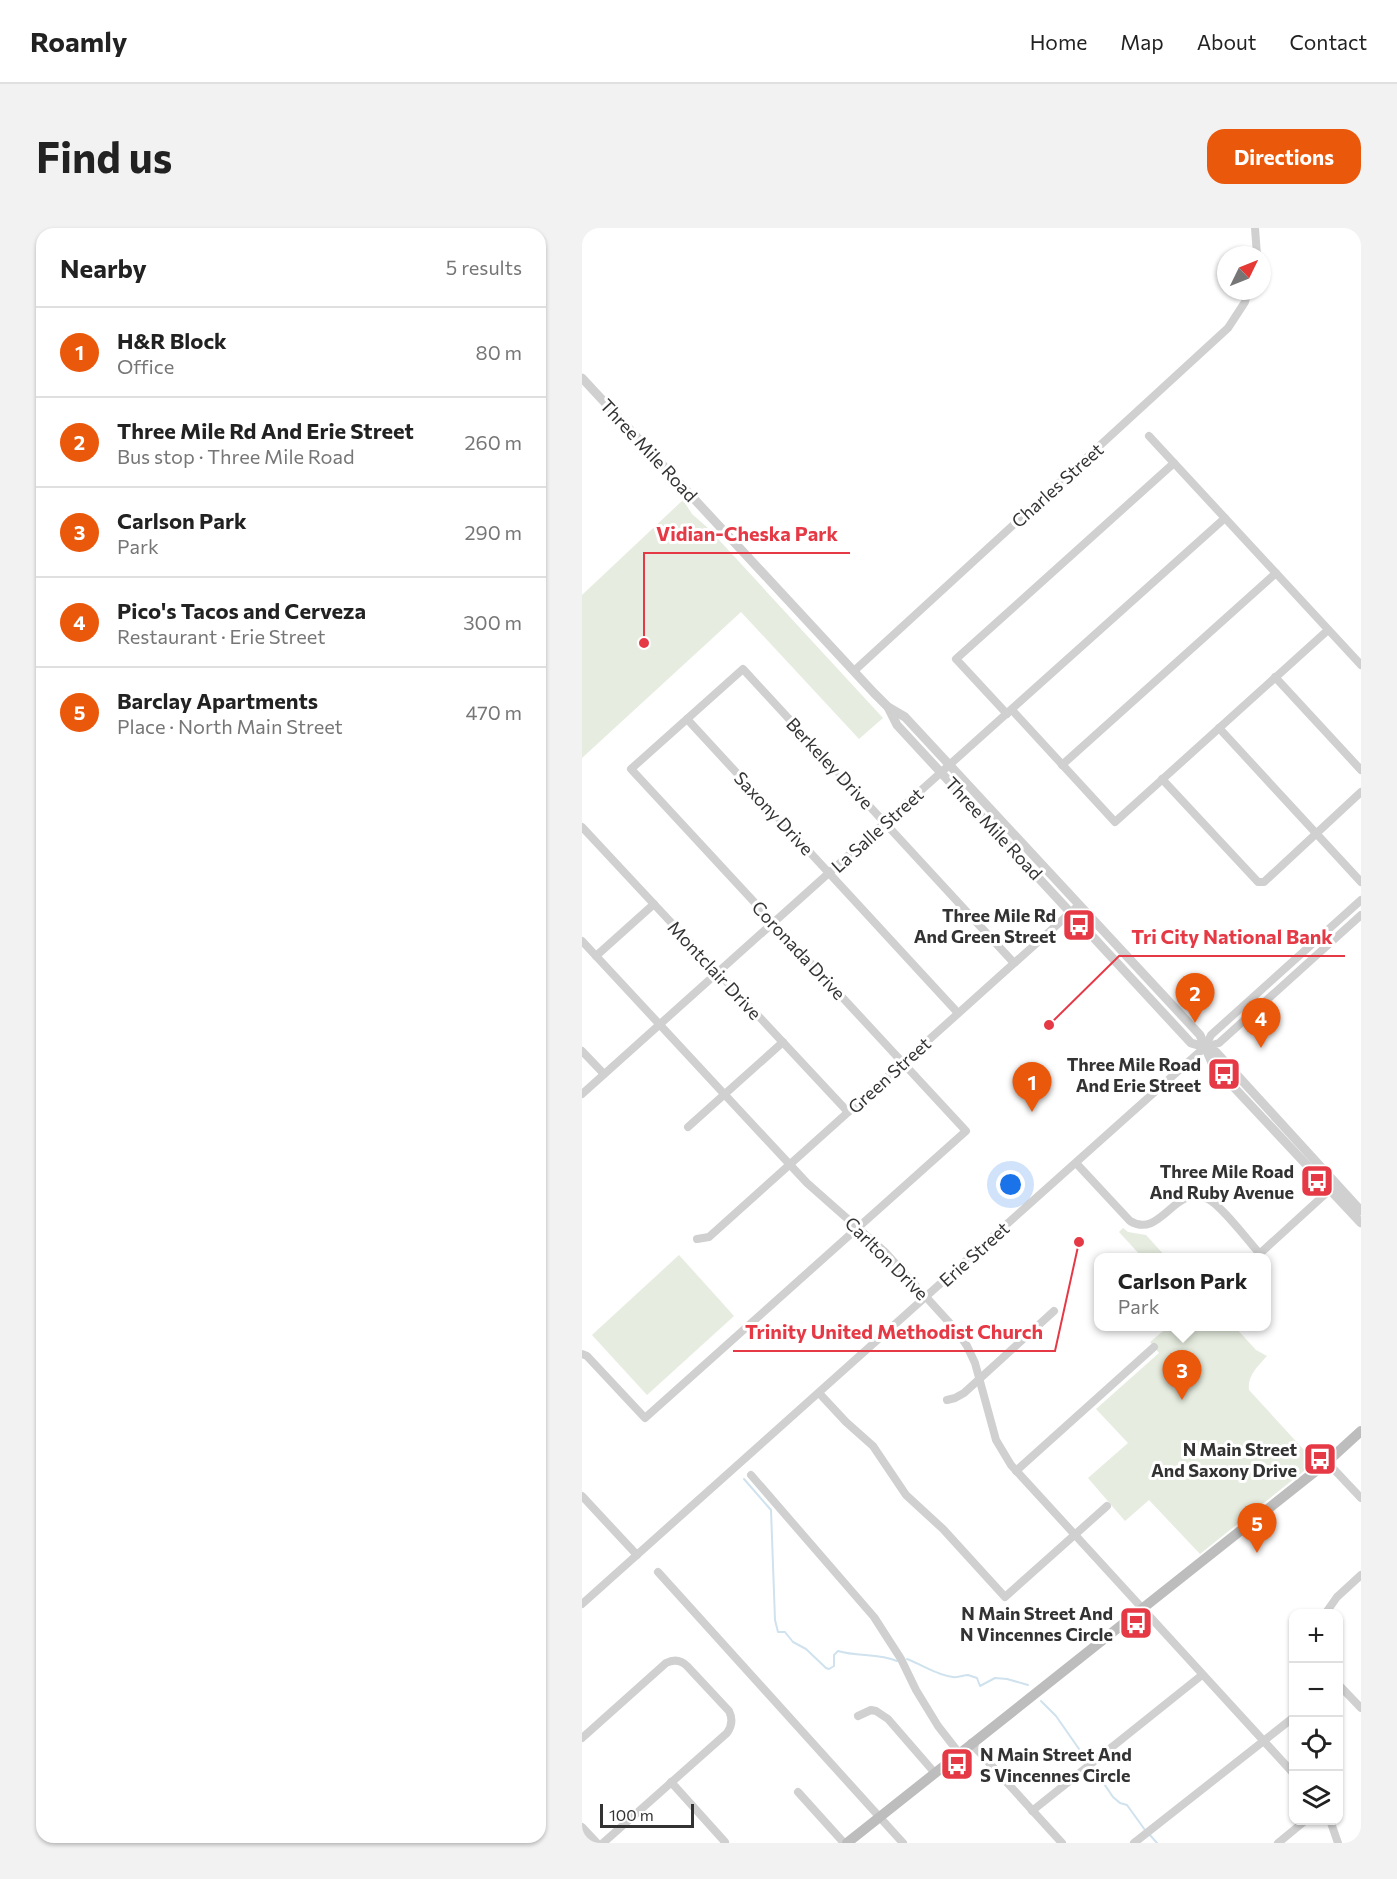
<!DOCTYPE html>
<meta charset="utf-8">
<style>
body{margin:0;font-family:Commissioner,sans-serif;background:#f2f2f2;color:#222}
.controls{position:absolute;right:18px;bottom:18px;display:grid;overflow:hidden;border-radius:12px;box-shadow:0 2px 4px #0004}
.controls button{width:54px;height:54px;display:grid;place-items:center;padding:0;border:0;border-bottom:2px solid #e0e0e0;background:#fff;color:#222;font:30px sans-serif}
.compass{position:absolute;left:635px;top:18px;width:54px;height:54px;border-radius:50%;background:#fff;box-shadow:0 2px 4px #0004;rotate:47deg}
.scale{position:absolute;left:18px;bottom:15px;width:94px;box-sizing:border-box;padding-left:6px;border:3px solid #333;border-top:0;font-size:16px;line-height:21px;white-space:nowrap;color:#333;-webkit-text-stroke:4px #fff;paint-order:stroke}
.you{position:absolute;left:429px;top:957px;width:21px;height:21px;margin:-15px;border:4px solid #fff;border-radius:50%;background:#1a73e8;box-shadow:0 0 0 9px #1a73e833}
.badge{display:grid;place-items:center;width:39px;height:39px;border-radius:50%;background:#ea580c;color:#fff;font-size:20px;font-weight:700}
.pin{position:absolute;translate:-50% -50px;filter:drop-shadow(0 2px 3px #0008)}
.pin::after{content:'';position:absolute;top:32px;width:21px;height:18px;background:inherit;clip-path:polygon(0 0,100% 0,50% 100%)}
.popup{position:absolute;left:512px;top:1025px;width:177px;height:78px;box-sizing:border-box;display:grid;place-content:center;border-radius:12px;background:#fff;filter:drop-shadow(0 2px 4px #0005);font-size:20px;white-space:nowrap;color:#767676}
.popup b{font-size:22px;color:#222}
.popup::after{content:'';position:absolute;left:50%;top:100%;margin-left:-12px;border:12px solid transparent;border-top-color:#fff}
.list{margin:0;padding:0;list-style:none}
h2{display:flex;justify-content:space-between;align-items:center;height:78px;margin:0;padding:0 24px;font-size:26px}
h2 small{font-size:20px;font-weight:400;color:#767676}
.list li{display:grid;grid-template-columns:39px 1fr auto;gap:18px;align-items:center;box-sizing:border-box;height:90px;padding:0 24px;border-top:2px solid #e0e0e0}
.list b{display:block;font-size:22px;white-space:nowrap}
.list p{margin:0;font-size:20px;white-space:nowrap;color:#767676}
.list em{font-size:20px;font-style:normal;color:#767676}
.icon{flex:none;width:33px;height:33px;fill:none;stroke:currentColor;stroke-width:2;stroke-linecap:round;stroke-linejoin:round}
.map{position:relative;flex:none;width:779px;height:1615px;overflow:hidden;border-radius:18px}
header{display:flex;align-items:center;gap:36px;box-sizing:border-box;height:84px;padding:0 30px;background:#fff;border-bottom:2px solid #e0e0e0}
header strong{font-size:28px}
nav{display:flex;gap:33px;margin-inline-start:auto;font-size:21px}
.intro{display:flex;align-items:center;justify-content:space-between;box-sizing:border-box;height:144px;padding:0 36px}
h1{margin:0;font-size:42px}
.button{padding:15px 27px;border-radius:18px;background:#ea580c;color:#fff;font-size:21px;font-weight:700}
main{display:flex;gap:36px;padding:0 36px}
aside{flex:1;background:#fff;border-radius:18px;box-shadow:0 2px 4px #0004}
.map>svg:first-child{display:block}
</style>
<header>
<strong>Roamly</strong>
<nav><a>Home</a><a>Map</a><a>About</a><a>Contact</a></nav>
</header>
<div class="intro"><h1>Find us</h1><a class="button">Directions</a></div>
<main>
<aside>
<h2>Nearby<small>5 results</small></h2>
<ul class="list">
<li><span class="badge">1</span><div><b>H&amp;R Block</b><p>Office</p></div><em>80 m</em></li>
<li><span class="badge">2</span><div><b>Three Mile Rd And Erie Street</b><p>Bus stop · Three Mile Road</p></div><em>260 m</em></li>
<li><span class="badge">3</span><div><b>Carlson Park</b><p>Park</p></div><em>290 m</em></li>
<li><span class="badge">4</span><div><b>Pico's Tacos and Cerveza</b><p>Restaurant · Erie Street</p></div><em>300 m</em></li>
<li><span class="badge">5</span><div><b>Barclay Apartments</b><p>Place · North Main Street</p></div><em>470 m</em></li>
</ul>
</aside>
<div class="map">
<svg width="779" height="1615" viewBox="0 0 779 1615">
<rect width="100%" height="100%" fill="#fff"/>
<g fill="#e6ecdf">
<polygon points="101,272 110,286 126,300 301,490 277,511 159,384 0,530 0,367"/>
<polygon points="541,1000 546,1004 564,1007 584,1029 560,1029 537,1004"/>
<polygon points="97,1027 152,1088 65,1167 10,1107"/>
<path d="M586,1099H653L674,1122L685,1128C676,1138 665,1148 667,1162L733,1234L618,1326L567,1272L543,1293L506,1250L546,1215L514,1181L577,1125L568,1114Z"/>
</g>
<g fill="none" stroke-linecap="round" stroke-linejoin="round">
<g stroke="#cfe2ee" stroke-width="2">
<path d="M162,1251L189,1282L193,1392L196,1404H203L211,1414L224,1421L244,1440L247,1441L252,1438V1427L256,1423C276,1429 296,1425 315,1433"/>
<path d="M325,1431C341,1437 354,1447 371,1449C377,1450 381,1447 386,1447C389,1448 392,1449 395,1450L398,1458L413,1450L425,1451L446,1457"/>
<polyline points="459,1473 474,1488 504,1531"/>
<polyline points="512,1541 531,1569 538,1575 545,1577 563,1602"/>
<polyline points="567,1606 575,1615"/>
</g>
<g stroke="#d0d0d0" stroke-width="8">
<polyline points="673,0 675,27"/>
<polyline points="567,208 779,437"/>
<polyline points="272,443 646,100 663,74 666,63"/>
<polyline points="693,449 779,542"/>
<polyline points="430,482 533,594 746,402"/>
<polyline points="425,486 374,431 592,235"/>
<polyline points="105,491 376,785"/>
<polyline points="637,500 779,654"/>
<polyline points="480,537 694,345"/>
<polyline points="580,551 676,654 682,654 779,564"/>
<polyline points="0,599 266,884"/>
<polyline points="0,713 225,955 303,1024 375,1103 385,1118 393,1135 414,1212 429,1237 712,1546"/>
<polyline points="14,728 72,676"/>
<polyline points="623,819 637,815 779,687"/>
<polyline points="0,823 22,846"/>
<polyline points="0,866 643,290"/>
<polyline points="106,899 201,814"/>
<path d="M494,935L548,993C579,1012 593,954 626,971C640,978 666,1013 678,1026"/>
<polyline points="115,1011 127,1009 497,677"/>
<polyline points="673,1030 752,958"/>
<polyline points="0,1126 5,1128 63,1190 384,903 49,541 161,441 432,735"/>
<polyline points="237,1165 264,1194 291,1218 324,1267 361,1301 423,1369 525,1278"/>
<polyline points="365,1172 373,1170 382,1165 472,1083"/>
<polyline points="745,1234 779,1270"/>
<polyline points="434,1243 572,1119"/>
<polyline points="169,1247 292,1389 319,1431 334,1462 356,1498 377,1525"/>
<polyline points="0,1268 55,1327"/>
<polyline points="76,1344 321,1615"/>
<polyline points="0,1376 623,819 629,807 779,672"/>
<polyline points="743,1386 755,1369 779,1347"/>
<polyline points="756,1456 779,1480"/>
<polyline points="276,1488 289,1482 294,1483 306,1491 352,1544"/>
<path d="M0,1510L84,1435C92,1431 99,1432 105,1438L147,1483C151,1491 150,1498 145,1505L21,1615"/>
<polyline points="389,1515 480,1615"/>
<polyline points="89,1554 143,1614"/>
<polyline points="216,1564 262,1615"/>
<polyline points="450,1583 620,1447"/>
<polyline points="748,1592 756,1615"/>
<polyline points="0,1599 15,1615"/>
<polyline points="552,1615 712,1489"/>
<polyline points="696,1615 724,1592"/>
</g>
<g stroke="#d0d0d0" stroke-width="9">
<polyline points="0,150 292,465 306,479 323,489 618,807 623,819"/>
<polyline points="306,479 315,497 609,815 623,819"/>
<polyline points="779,983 634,824 623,819 631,837 779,995"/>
</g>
<polyline stroke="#bdbdbd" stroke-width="10" points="265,1615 745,1234 779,1203"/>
</g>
<defs>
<symbol id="bus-square" viewBox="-11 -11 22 22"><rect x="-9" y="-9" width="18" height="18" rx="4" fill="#e63946" stroke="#fff"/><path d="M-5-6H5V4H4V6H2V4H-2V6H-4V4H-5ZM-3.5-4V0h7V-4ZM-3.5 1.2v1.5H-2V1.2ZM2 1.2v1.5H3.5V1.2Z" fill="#fff"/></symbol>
</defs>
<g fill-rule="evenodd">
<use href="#bus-square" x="478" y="678" width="38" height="38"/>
<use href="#bus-square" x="623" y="827" width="38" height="38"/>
<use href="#bus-square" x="716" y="934" width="38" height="38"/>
<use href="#bus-square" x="719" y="1212" width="38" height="38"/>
<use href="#bus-square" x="535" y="1376" width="38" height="38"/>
<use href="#bus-square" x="356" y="1517" width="38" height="38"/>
</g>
<g text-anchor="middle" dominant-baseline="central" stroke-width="6" stroke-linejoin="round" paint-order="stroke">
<g font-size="18" fill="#333" stroke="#fff">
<text transform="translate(67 222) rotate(47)">Three Mile Road</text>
<text transform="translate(475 257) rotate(-42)">Charles Street</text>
<text transform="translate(248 535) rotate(47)">Berkeley Drive</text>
<text transform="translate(192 585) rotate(47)">Saxony Drive</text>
<text transform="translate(412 600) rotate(47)">Three Mile Road</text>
<text transform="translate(295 602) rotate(-42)">La Salle Street</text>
<text transform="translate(217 722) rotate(47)">Coronada Drive</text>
<text transform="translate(133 742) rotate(47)">Montclair Drive</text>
<text transform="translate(307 847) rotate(-42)">Green Street</text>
<text transform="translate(392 1026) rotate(-42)">Erie Street</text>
<text transform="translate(305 1030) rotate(45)">Carlton Drive</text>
</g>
<g font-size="18" font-weight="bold" fill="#333" stroke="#fff" text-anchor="end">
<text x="474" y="687">Three Mile Rd<tspan x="474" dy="21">And Green Street</tspan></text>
<text x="619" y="836">Three Mile Road<tspan x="619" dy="21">And Erie Street</tspan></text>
<text x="712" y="943">Three Mile Road<tspan x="712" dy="21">And Ruby Avenue</tspan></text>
<text x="715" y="1221">N Main Street<tspan x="715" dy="21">And Saxony Drive</tspan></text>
<text x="531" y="1385">N Main Street And<tspan x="531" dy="21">N Vincennes Circle</tspan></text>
<text x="398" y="1526" text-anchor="start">N Main Street And<tspan x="398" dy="21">S Vincennes Circle</tspan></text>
</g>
</g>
<path fill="none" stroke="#e63946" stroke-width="2" d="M62 415L62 325H268M467 797L537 728H763M497 1014L473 1123H151"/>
<g fill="#e63946" stroke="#fff" stroke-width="2">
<circle cx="62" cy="415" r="6"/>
<circle cx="467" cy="797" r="6"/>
<circle cx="497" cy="1014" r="6"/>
</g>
<g font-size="20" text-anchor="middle" font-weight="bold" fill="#e63946" stroke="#fff" stroke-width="6" stroke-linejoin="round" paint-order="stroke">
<text x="165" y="313">Vidian-Cheska Park</text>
<text x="650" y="716">Tri City National Bank</text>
<text x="312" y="1111">Trinity United Methodist Church</text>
</g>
</svg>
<div class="controls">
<button>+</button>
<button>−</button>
<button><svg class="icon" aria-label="locate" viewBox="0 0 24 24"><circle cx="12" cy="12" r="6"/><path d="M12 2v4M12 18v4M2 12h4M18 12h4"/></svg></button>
<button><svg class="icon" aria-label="layers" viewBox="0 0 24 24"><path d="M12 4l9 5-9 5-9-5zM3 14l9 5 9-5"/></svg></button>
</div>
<svg class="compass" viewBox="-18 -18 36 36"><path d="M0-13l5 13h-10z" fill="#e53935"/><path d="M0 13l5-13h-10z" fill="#767676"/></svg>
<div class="scale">100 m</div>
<div class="you"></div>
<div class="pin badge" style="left:450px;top:884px">1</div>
<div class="pin badge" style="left:613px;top:795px">2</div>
<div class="pin badge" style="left:600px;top:1172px">3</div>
<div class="popup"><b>Carlson Park</b>Park</div>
<div class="pin badge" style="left:679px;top:820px">4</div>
<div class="pin badge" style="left:675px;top:1325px">5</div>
</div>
</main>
